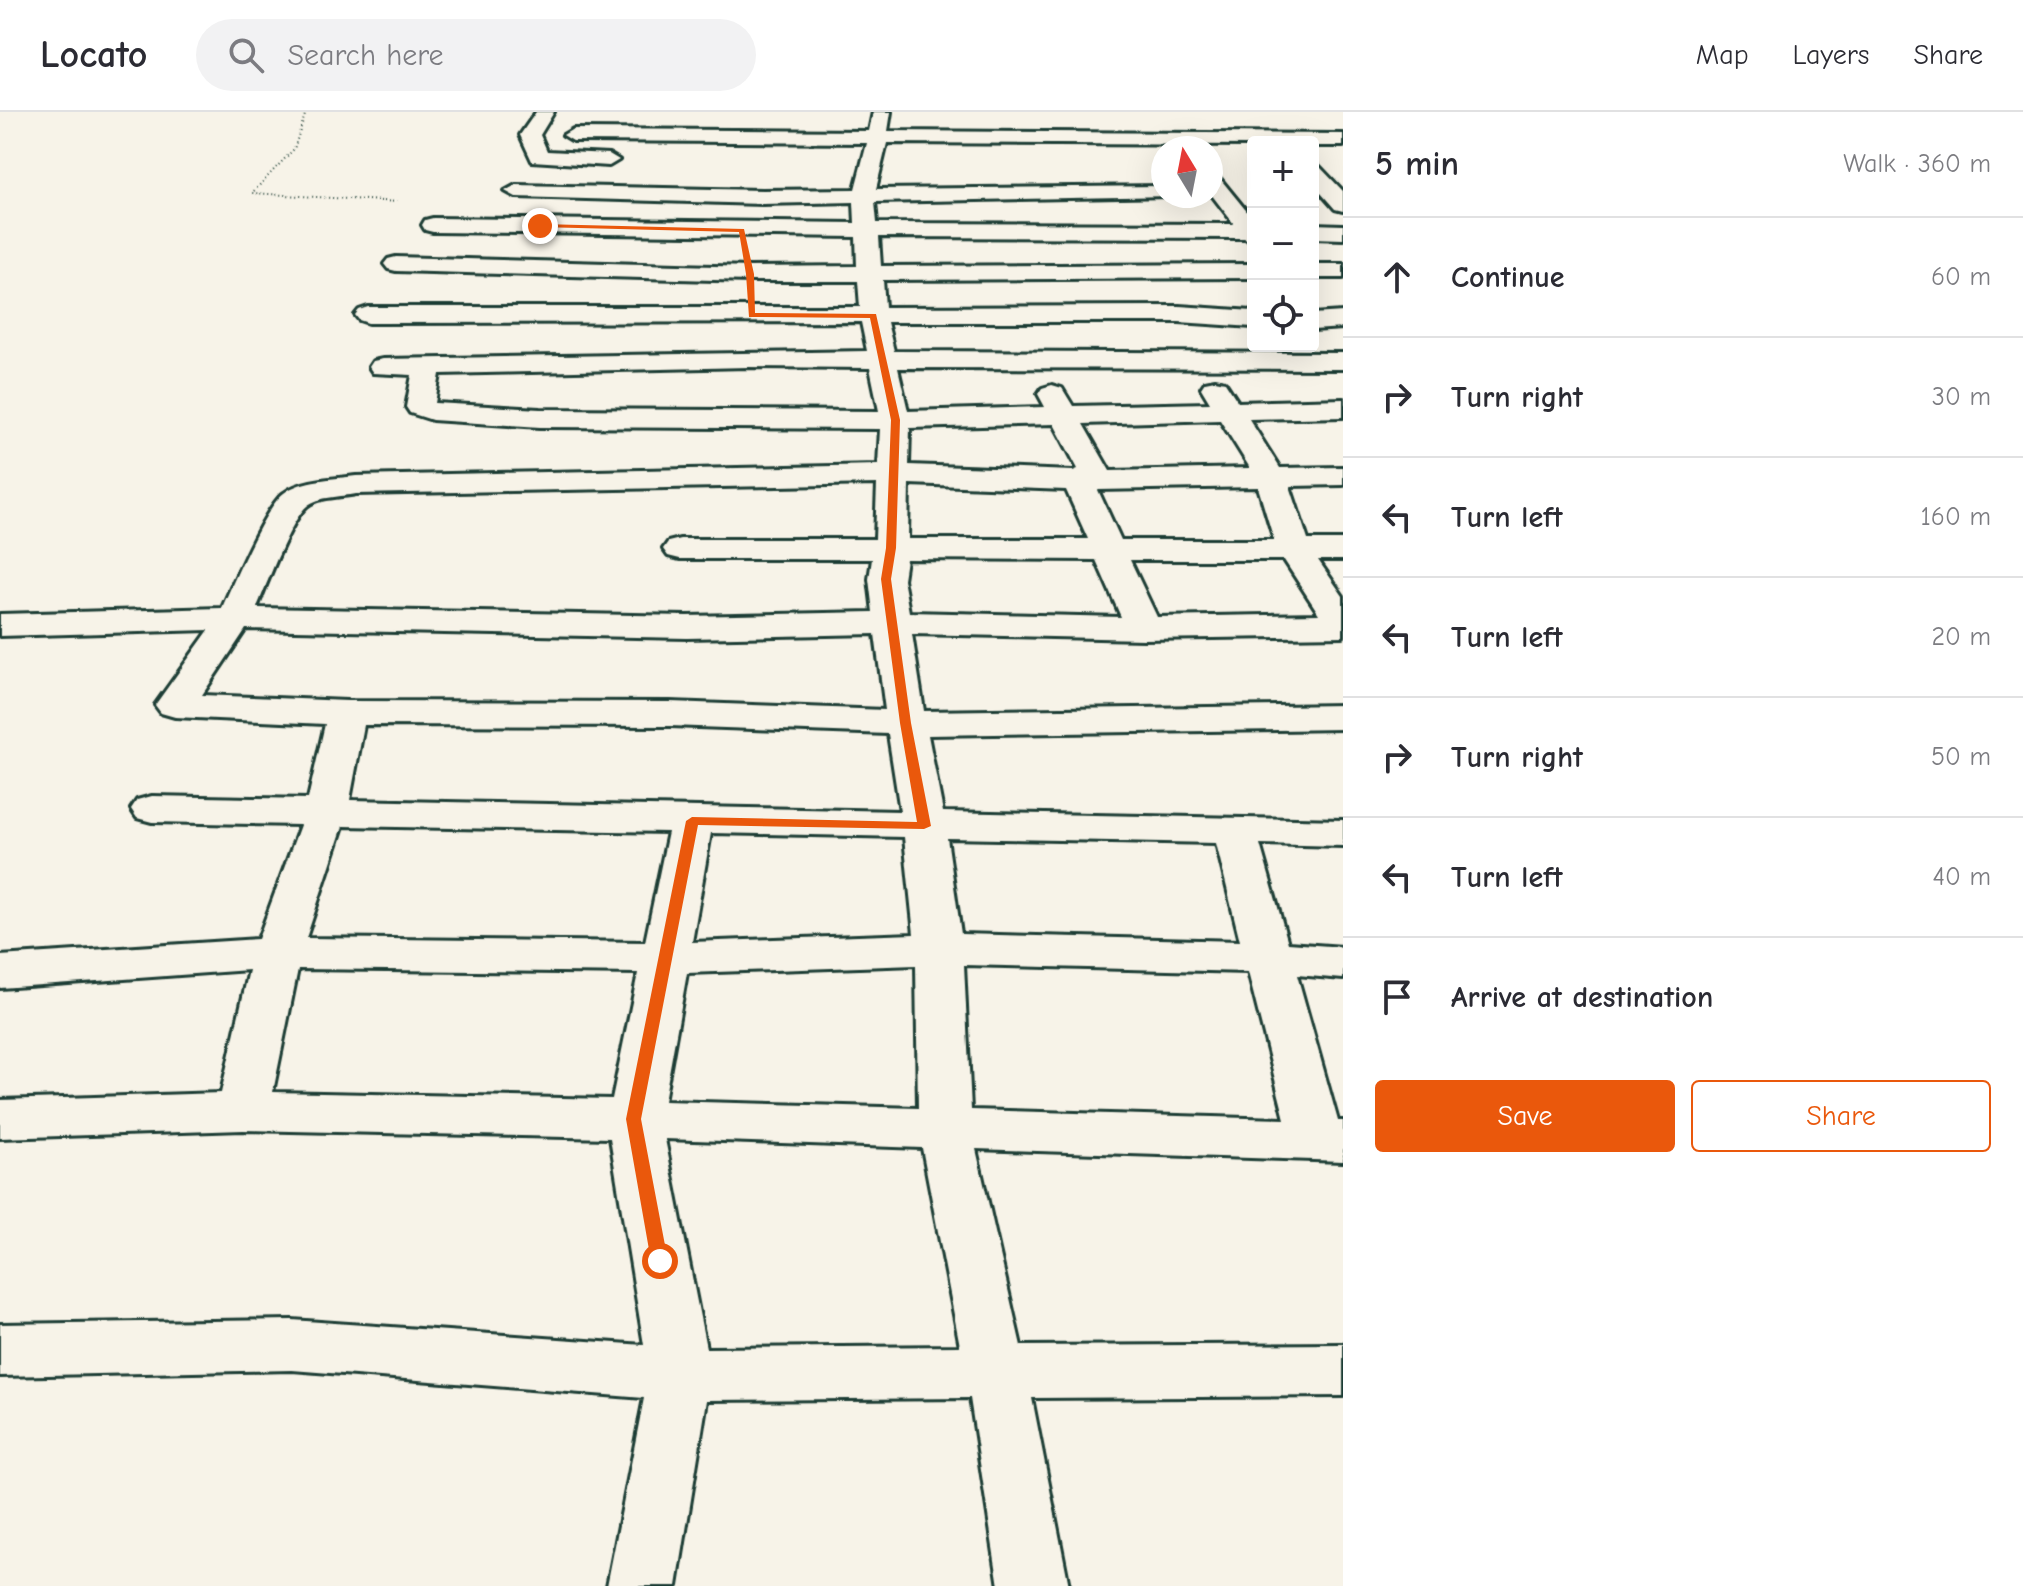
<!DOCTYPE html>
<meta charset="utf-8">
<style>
body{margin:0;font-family:"Comic Neue",sans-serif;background:#f2f2f3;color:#2b2b33}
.controls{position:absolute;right:24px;top:24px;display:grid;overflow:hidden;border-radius:8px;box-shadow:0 8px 32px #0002}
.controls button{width:72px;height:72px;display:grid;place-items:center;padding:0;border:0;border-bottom:2px solid #e1e1e2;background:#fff;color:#2b2b33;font:40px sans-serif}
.compass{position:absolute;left:1151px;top:24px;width:72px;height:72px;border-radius:50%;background:#fff;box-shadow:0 8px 32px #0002;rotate:350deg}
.stop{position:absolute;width:24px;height:24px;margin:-18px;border:6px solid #ea580c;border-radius:50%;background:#fff}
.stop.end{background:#ea580c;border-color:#fff;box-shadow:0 2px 8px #0008}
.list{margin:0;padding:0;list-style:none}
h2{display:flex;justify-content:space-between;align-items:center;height:104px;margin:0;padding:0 32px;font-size:34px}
h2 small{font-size:26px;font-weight:400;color:#7c7c81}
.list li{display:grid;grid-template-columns:52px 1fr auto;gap:24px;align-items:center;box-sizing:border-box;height:120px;padding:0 32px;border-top:2px solid #e1e1e2}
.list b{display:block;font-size:30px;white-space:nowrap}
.list em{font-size:26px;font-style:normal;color:#7c7c81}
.actions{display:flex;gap:16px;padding:24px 32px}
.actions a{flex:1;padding:18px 0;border:2px solid #ea580c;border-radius:8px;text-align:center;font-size:28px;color:#ea580c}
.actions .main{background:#ea580c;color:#fff}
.icon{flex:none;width:44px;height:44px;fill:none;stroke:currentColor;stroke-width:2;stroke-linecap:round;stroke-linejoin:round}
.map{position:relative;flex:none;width:1343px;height:1474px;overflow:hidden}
header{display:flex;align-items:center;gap:48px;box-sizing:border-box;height:112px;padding:0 40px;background:#fff;border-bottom:2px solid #e1e1e2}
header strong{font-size:38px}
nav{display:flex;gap:44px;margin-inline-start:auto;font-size:28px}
.search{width:560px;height:72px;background:#f2f2f3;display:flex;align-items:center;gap:20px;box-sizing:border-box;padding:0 28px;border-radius:44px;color:#7c7c81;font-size:30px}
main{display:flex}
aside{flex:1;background:#fff}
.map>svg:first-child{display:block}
</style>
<header>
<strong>Locato</strong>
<div class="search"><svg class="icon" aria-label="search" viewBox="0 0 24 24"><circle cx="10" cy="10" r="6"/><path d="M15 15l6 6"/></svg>Search here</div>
<nav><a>Map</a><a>Layers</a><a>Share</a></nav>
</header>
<main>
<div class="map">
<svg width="1343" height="1474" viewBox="0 0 1343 1474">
<rect width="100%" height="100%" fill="#f7f3e8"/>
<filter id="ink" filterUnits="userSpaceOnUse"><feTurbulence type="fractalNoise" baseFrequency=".0125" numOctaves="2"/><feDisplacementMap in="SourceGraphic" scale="16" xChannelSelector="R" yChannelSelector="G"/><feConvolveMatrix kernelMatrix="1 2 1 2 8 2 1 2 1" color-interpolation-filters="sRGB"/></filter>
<g filter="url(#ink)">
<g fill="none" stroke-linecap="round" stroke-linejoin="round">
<defs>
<g id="street">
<polygon points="536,0 554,0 540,23 547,39 609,42 619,48 609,54 532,49 520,23"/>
<path d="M873,0H891L888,19L1343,22V34H1313V30H1253V33L887,31L876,77L1163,74V84H1171L875,90L877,111L1234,112L1211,82V62L1218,64L1253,107V129L1244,126L879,125L881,154L1253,152V166L883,168L885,195L1179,194L1253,199V215L1179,210H887L894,239L1343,241V257L898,256L908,299L1045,295L1038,282L1042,276L1052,273L1062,276L1073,294L1210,291L1201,276L1205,270L1215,268L1225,270L1238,290L1343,287V305L1249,307L1280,356L1343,355V373L1290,374L1308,428H1343V448H1318L1343,484V524L1144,527L912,522L924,599L1343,593V617L928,623L943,700L1343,708V734L1260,732L1288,831L1343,835V867L1297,863L1338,1009H1343V1049L976,1037L1021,1234L1343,1232V1284L1032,1286L1069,1474H999L970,1286L707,1288L677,1474H607L644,1286L292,1258L0,1264V1212L292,1208L644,1233L610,1026L243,1018L0,1026V988L221,981L249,858L0,876V844L258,827L300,713L152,710L137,706L131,697L137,688L152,684L308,687L325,612L175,605L161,601L155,593L209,518L0,524V502L222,496C233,471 265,395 284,381C302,367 334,367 356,364L878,353L880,317L540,315L432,308L410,301L406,295L412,263L373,261L369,255L373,249L383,247L867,239L861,210L368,211L359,208L355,203L359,198L368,195H860L858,169H750L396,159L388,157L384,152L388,147L396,145L750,155L857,154L856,125L433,120L425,118L422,113L425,108L433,106L855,111L854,90L762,92L516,85L505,79L516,73L762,78L855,77L867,31L573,29L563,23L573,17L869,19ZM748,255L870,256L879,299L540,297L435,291L440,262ZM1220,308L1250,356L1110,359L1083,312ZM1054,312L1078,357L1073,359L909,353L910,316ZM877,372L875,427H680L668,430L663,437L668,444L680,447H872L869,467L873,500L687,504L257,496C266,474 291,407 307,394C319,384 342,385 356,382ZM909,372L1066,378L1088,427H908ZM1258,375L1274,428H1121L1098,378ZM906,447L1096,448L1121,505L909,500L903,467ZM1130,448H1284L1319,502L1157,505ZM246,517L687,526L875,522L885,598L670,590L347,589L202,583ZM364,613L670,614L888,622L900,699L350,688ZM343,714L668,720L645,830L306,826ZM711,721L904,725L914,822L692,830ZM947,726L1216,731L1240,829L961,822ZM916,853L918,996L664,989L687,861ZM964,853L1248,860L1285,1007L971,998ZM298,857L638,861L612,987L273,980ZM665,1027L922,1036L960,1234L706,1236Z"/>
<polygon points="1313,53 1320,55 1343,79 1343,99 1335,97 1313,72"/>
<polygon points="1313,112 1343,113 1343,127 1313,126"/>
<rect x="1313" y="152" width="30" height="14"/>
<polygon points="1343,200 1343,216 1313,218 1313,202"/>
</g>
</defs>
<use href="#street" stroke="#1f3d34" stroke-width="6"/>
<polyline stroke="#1f3d34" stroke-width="2" stroke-dasharray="1 3" stroke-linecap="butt" points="306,0 294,37 252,81 399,90"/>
<use href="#street" fill="#f7f3e8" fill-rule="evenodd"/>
</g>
</g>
<polygon fill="#ea580c" points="540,112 744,117 754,162 755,201 876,202 900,308 896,436 891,467 911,611 931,714 924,717 698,713 641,1007 668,1149 660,1155 651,1149 626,1007 686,709 692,705 917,710 900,611 881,467 886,436 891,308 870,206 749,205 746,162 739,120 538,115"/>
</svg>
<div class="controls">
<button>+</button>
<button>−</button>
<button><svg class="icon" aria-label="locate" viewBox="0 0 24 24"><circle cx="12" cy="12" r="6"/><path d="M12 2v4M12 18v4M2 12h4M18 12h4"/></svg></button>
</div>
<svg class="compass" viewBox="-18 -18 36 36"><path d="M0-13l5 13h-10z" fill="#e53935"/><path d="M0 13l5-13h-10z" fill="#7c7c81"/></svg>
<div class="stop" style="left:660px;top:1149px"></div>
<div class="stop end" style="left:540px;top:114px"></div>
</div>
<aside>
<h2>5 min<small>Walk · 360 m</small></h2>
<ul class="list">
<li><svg class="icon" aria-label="ahead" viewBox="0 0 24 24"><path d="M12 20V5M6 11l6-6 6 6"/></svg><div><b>Continue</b></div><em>60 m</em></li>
<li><svg class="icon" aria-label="right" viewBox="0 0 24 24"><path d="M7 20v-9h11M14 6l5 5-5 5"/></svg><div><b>Turn right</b></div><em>30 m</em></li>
<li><svg class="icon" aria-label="left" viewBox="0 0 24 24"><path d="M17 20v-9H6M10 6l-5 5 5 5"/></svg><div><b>Turn left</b></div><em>160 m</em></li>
<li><svg class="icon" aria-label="left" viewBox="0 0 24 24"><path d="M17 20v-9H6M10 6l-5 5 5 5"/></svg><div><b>Turn left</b></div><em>20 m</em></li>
<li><svg class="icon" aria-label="right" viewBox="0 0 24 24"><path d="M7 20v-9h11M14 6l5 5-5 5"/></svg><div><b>Turn right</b></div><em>50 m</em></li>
<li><svg class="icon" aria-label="left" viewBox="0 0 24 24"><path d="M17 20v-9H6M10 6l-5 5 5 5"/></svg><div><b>Turn left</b></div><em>40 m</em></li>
<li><svg class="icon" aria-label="arrive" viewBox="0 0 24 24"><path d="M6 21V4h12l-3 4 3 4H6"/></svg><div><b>Arrive at destination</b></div></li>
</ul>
<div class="actions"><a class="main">Save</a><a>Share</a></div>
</aside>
</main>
